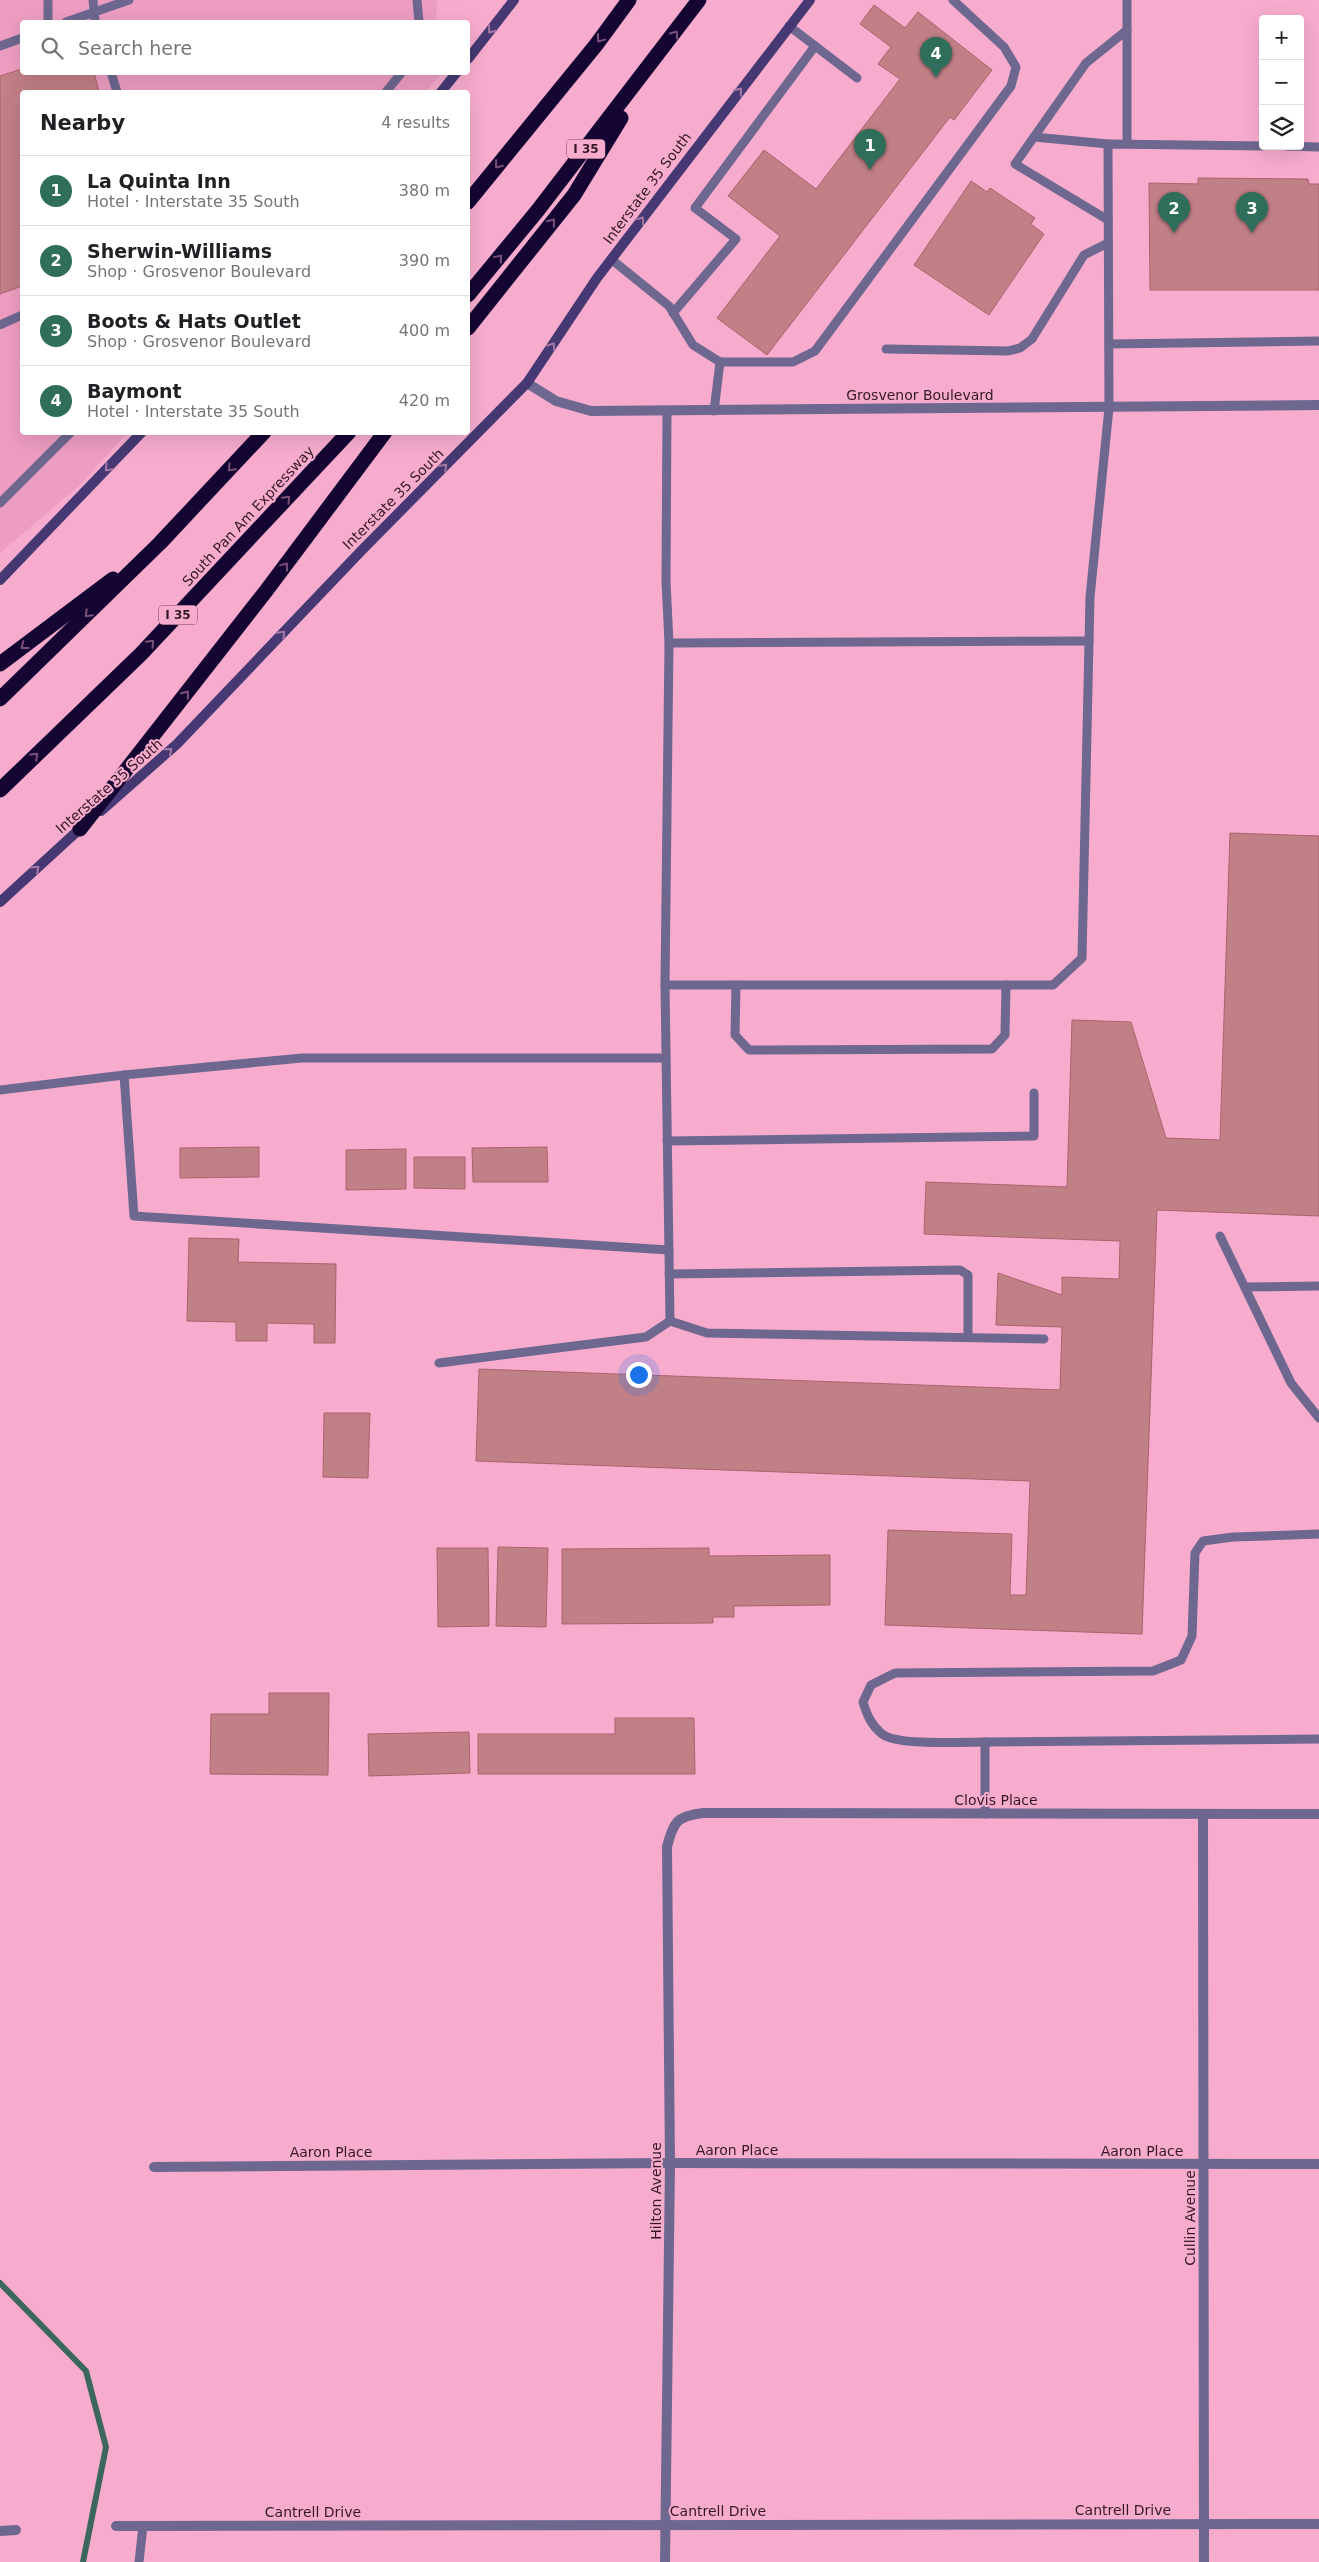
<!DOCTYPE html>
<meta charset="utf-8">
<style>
body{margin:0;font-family:"DejaVu Sans",sans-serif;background:#f2f2f2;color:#202124}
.controls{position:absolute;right:15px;top:15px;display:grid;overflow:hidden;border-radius:5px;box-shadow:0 5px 20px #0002}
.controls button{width:45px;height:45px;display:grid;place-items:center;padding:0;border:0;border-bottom:1px solid #e0e0e0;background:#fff;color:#202124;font:25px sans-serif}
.you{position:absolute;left:638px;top:1374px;width:18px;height:18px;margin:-12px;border:4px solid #fff;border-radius:50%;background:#1a73e8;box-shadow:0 0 0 8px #1a73e833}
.badge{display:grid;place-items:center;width:32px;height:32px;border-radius:50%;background:#2e6e5b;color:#fff;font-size:16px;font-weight:700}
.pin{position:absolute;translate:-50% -41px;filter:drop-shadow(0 1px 2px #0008)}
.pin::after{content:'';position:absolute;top:26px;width:18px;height:15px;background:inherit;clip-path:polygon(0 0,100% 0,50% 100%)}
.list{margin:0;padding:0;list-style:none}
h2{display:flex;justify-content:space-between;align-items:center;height:65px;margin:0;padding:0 20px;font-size:21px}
h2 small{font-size:16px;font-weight:400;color:#757577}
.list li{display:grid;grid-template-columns:32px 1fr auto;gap:15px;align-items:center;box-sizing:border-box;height:70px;padding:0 20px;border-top:1px solid #e0e0e0}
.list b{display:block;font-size:19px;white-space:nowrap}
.list p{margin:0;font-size:16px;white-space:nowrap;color:#757577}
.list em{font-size:16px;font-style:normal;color:#757577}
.icon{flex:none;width:28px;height:28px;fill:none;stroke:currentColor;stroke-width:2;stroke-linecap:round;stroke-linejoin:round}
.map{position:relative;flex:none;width:1319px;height:2562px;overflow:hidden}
.search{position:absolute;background:#fff;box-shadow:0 5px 20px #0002;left:20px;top:20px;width:450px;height:55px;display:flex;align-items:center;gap:12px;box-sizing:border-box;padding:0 18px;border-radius:5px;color:#757577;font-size:19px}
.panel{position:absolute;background:#fff;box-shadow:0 5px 20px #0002;left:20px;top:90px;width:450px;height:345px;border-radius:5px}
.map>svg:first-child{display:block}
</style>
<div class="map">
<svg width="1319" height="2562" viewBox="0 0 1319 2562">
<rect width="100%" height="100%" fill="#f7accd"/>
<polygon fill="#ed9dc1" points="0,0 437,0 436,22 22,22 22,72 442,73 425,92 22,92 22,432 127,433 80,485 0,553"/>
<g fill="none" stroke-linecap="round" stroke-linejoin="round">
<polyline stroke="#3c685c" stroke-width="6" points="0,2283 86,2371 106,2447 83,2562"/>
</g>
<g fill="#c17f86" stroke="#ac626c">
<polygon points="874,5 905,28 918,12 992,70 954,120 950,117 767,355 717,318 780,236 728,196 764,150 816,189 900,79 878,64 891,47 860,24"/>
<polygon points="22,69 22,72 94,72 99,92 22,92 22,286 0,294 0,76"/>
<polygon points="1198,178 1308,179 1309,184 1319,184 1319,290 1150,290 1149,183 1198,184"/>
<polygon points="971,181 987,192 990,188 1035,218 1031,224 1044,234 989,315 914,265"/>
<polygon points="1230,833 1319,836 1319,1216 1157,1210 1142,1634 885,1625 888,1530 1012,1534 1010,1595 1026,1595 1030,1481 476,1461 479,1369 1060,1390 1062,1327 996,1325 998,1273 1062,1295 1062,1277 1119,1279 1120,1241 924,1234 926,1182 1067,1187 1072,1020 1131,1022 1166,1138 1220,1140"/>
<polygon points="259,1147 259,1177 180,1178 180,1148"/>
<polygon points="547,1147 548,1182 473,1182 472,1148"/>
<polygon points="406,1149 406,1189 346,1190 346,1150"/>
<polygon points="414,1157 465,1157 465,1189 414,1188"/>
<polygon points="189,1238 239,1239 238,1262 336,1264 335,1343 314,1343 314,1324 267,1323 267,1341 236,1341 236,1322 187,1321"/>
<polygon points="324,1413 370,1413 368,1478 323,1477"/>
<polygon points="498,1547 548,1548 546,1627 496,1626"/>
<polygon points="437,1548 488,1548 489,1626 438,1627"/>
<polygon points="709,1548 709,1556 830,1555 830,1605 734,1606 734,1617 713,1617 713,1623 562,1624 562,1549"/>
<polygon points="269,1693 329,1693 328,1775 210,1774 211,1714 269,1714"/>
<polygon points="615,1718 694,1718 695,1774 478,1774 478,1734 615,1734"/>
<polygon points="469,1732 470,1773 369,1776 368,1734"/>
</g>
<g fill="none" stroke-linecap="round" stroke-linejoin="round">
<g stroke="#6e6790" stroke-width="9">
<polyline points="93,0 95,22"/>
<polyline points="417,0 419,22"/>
<polyline points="48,22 48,0"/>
<polyline points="66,22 129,0"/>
<polyline points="789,26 857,78"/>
<polyline points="0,46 22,38"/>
<polyline points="111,72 117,92"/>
<polyline points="386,92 402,72"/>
<polyline points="1034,137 1108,144"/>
<polyline points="1127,144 1127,0"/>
<polyline points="1286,146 1319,147"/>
<polyline points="1108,220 1015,164 1086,63 1127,30"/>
<polyline points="611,259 669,306 693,345 720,362"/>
<polyline points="673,313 736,239 695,208 815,46"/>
<polyline points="0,325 22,315"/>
<polyline points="1109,344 1319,341"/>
<polyline points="886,349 1008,351 1020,348 1032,339 1084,255 1108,243"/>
<polyline points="714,411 720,362 793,362 815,351 1011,86 1016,67 1004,47 953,0"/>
<polyline points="0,503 71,432"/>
<polyline points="669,643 1089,641"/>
<polyline points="665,985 1053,985 1082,958 1090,597 1109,408 1108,144 1263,146"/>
<polyline points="736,985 735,1035 749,1050 992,1049 1005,1035 1006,985"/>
<polyline points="124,1075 134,1216 669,1250"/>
<polyline points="0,1090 124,1075 302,1058 665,1058"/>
<polyline points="667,1141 1034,1136 1034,1093"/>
<polyline points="1220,1236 1291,1383 1319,1418"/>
<polyline points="669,1274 960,1270 968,1275 968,1337"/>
<polyline points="1245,1287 1319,1286"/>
<polyline points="670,1321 707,1333 1044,1339"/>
<polyline points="439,1363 646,1337 670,1321 665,985 669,643 666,581 667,411"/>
<path d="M985,1742C964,1742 897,1746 882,1734C871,1725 867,1715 863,1702L871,1685L895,1673L1153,1671L1181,1660L1192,1636L1195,1553L1203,1541L1233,1537L1319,1534"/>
<polyline points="985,1814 985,1742 1319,1739"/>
<polyline points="139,2562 143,2526"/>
</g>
<g stroke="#6e6790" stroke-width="10">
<polyline points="527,383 556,401 591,411 1319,405"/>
<polyline points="1203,1814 1204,2562"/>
<polyline points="154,2167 670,2163 1319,2164"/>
<polyline points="116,2526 1319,2524"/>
<polyline points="0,2531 16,2530"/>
<path d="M665,2562L670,2163L667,1847C673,1822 677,1816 703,1813L1319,1814"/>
</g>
<g stroke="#463973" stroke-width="10">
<polyline points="468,59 514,0"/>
<polyline points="441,92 457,72"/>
<polyline points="0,580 142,432"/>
<polyline points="101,811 177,744 362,550 527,383 597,278 810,0"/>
<polyline points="0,902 84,825"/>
</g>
<g stroke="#150533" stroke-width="15">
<polyline points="468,202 596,45 629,0"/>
<polyline points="468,295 538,210 699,0"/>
<polyline points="468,328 574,195 621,118"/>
<polyline points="0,664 113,579"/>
<polyline points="0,699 160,543 264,432"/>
<polyline points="0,790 141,654 349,432"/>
<polyline points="80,829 266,591 385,432"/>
</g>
</g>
<defs><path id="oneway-chevron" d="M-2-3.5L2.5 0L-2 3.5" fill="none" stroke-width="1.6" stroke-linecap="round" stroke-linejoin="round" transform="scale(1.25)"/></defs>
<g stroke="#a778a4">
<use href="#oneway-chevron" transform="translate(491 30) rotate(128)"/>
<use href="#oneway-chevron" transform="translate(739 91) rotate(-52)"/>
<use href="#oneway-chevron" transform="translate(641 220) rotate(-53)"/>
<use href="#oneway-chevron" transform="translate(552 346) rotate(-56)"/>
<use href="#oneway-chevron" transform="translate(444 467) rotate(-45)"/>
<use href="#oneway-chevron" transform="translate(108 468) rotate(134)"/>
<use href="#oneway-chevron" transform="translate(282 634) rotate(-46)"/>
<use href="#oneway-chevron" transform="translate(169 751) rotate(-41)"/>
<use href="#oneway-chevron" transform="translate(36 869) rotate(-43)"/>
</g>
<g stroke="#7b5078">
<use href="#oneway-chevron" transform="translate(675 34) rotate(-54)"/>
<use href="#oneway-chevron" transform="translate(600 39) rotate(127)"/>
<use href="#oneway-chevron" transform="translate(498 165) rotate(129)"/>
<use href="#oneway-chevron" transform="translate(552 222) rotate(-51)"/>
<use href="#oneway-chevron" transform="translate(499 258) rotate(-50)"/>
<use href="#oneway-chevron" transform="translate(231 468) rotate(133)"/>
<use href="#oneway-chevron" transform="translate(287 499) rotate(-47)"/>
<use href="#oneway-chevron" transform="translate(285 566) rotate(-53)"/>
<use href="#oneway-chevron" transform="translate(88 614) rotate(135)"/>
<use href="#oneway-chevron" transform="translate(151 643) rotate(-47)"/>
<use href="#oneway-chevron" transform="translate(24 646) rotate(143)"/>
<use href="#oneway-chevron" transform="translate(186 694) rotate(-52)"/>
<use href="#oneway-chevron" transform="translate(35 756) rotate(-44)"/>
</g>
<g text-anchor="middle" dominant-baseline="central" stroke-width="4" stroke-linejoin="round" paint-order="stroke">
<g fill="#f7accd" stroke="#6e4457" stroke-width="1">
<rect x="567" y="139.5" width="38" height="19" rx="4"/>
<rect x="159" y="605.5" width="38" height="19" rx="4"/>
</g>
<g font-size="12" font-weight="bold" fill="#341825">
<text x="586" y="149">I 35</text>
<text x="178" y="615">I 35</text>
</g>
<g font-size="14" fill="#341825" stroke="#f7accd">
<text transform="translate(647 188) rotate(-53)">Interstate 35 South</text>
<text x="920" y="395">Grosvenor Boulevard</text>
<text transform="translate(393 499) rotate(-45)">Interstate 35 South</text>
<text transform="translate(248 516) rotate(-47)">South Pan Am Expressway</text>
<text transform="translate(109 786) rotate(-41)">Interstate 35 South</text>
<text x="996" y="1800">Clovis Place</text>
<text x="737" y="2150">Aaron Place</text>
<text x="1142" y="2151">Aaron Place</text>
<text x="331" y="2152">Aaron Place</text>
<text transform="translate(656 2191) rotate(-90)">Hilton Avenue</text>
<text transform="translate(1190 2218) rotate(-90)">Cullin Avenue</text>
<text x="1123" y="2510">Cantrell Drive</text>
<text x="718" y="2511">Cantrell Drive</text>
<text x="313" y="2512">Cantrell Drive</text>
</g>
</g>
</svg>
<div class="controls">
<button>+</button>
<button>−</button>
<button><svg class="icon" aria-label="layers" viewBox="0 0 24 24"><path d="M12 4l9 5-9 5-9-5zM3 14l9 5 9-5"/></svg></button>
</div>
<div class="you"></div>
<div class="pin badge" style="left:870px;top:170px">1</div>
<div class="pin badge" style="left:1174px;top:233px">2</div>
<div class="pin badge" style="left:1252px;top:233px">3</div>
<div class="pin badge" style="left:936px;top:78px">4</div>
<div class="search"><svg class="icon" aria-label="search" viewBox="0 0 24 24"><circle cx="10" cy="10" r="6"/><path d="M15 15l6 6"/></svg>Search here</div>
<section class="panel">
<h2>Nearby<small>4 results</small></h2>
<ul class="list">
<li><span class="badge">1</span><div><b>La Quinta Inn</b><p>Hotel · Interstate 35 South</p></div><em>380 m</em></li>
<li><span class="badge">2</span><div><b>Sherwin-Williams</b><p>Shop · Grosvenor Boulevard</p></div><em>390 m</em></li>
<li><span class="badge">3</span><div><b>Boots &amp; Hats Outlet</b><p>Shop · Grosvenor Boulevard</p></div><em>400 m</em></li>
<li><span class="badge">4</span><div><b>Baymont</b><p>Hotel · Interstate 35 South</p></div><em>420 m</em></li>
</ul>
</section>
</div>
